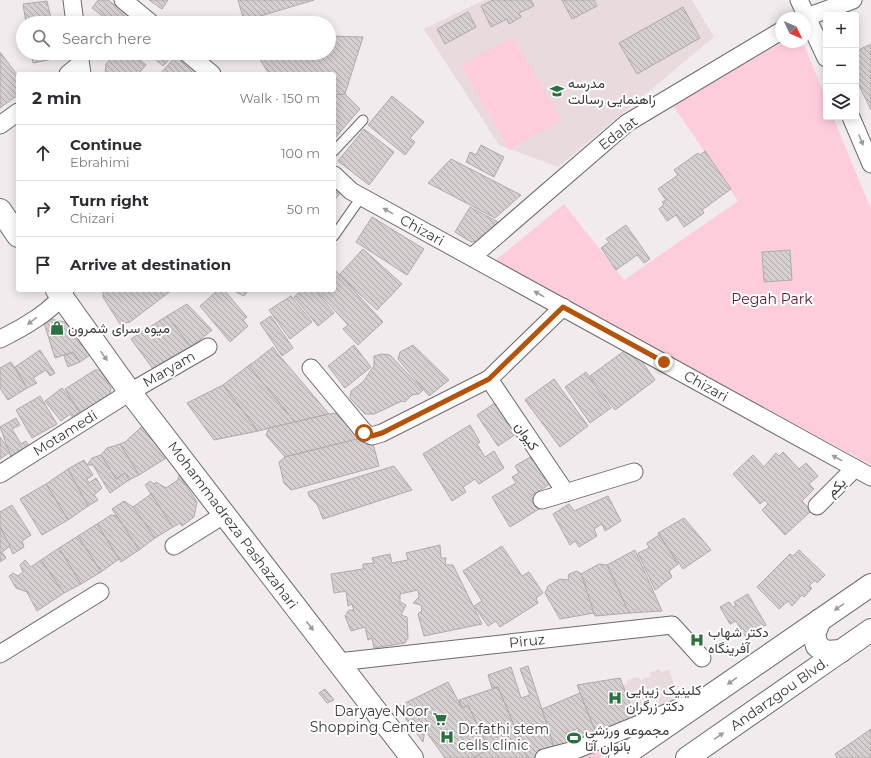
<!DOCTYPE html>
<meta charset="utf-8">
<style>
body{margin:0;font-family:Montserrat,Vazirmatn,sans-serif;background:#f7f7f7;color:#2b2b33}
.controls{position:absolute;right:12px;top:12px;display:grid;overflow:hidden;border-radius:4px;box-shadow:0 2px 10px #0003}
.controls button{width:36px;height:36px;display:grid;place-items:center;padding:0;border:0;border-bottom:1px solid #e1e1e2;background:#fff;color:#2b2b33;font:20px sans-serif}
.compass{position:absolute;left:775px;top:12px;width:36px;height:36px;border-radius:50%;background:#fff;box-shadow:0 2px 10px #0003;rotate:134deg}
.stop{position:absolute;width:12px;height:12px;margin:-9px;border:3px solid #b45309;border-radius:50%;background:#fff}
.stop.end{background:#b45309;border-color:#fff;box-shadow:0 1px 4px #0008}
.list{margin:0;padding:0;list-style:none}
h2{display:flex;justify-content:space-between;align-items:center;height:52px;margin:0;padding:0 16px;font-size:17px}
h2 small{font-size:13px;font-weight:400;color:#7c7c81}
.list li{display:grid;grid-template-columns:26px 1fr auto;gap:12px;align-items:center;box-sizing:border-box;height:56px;padding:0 16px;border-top:1px solid #e1e1e2}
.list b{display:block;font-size:15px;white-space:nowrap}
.list p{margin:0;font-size:13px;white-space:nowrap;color:#7c7c81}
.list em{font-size:13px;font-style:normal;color:#7c7c81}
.icon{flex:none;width:22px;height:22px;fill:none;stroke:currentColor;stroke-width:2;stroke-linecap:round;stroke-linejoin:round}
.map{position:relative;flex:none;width:871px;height:758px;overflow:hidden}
.search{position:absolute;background:#fff;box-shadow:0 2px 10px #0003;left:16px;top:16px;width:320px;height:44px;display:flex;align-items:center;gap:10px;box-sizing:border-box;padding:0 14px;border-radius:22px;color:#7c7c81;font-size:15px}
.panel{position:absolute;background:#fff;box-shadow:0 2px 10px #0003;left:16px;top:72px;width:320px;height:220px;border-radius:4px}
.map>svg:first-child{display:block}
</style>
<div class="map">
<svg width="871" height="758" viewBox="0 0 871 758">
<defs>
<pattern id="grass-dots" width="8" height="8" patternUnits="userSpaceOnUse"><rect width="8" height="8" fill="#fecddb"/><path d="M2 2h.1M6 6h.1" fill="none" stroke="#dbb1bd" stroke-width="1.8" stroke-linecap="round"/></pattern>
<pattern id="building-back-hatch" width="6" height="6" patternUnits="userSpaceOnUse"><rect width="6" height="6" fill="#d5cfd0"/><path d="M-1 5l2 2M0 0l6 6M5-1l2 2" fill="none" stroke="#aea9aa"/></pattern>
</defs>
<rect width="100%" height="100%" fill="#f2ebed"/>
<g fill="#e9dade">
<polygon points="484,0 692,0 714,37 558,167 499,145 424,29"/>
<polygon points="659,669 661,672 669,670 680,701 661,708 658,699 648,701 651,713 636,719 622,685 627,684 627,680 638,677 641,680 651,676 649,673"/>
</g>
<polygon fill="url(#grass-dots)" points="635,733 599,758 575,758"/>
<g fill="#fecddb">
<polygon points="513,37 562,120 509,150 461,65"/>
<polygon points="783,42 803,42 826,99 826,117 833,117 871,209 871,465 595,317 496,260 564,204 624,280 738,201 672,104"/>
</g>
<g fill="url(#building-back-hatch)" stroke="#b0aaac">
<polygon points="98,0 108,0 134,20 132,23 112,23 92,8"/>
<polygon points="149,0 168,0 162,9"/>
<polygon points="238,0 314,0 244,21"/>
<polygon points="493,0 531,0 534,6 519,13 521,17 509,24 507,19 491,27 481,6"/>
<polygon points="562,0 594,0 597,6 572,19"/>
<polygon points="47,1 52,23 26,23 23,4"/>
<polygon points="683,7 700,38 637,74 619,43"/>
<polygon points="468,12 476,27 445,44 437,29"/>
<polygon points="95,20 108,21 110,23 95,23"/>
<polygon points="329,36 363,37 345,94 334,95 334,74 269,74 256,53 329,53"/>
<polygon points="871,44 871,110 856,79 856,51"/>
<polygon points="0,52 18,76 18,95 0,108"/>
<polygon points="31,53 57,53 58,58 33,63"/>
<polygon points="104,53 143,53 145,55 140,60 146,65 140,72 138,70 134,74 105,74 106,64 110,59"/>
<polygon points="148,53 171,53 173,55 163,66"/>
<polygon points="178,54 200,74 160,74"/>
<polygon points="345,94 360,109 334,139 334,95"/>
<polygon points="392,96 424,122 410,138 415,142 405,155 368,125"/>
<polygon points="364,129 394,152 369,185 338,161"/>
<polygon points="481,145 504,157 494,177 466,162 470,152 476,155"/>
<polygon points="705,151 731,189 702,210 704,213 684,227 676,215 667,221 659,209 664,204 662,202 666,200 658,189 678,175 674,170 698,153 700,155"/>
<polygon points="451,159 521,195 495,218 428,183"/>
<polygon points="334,189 340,193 334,201"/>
<polygon points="470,207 498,222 482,241 471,242 455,232"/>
<polygon points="372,217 424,249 407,275 356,242"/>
<polygon points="626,225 650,259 644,263 637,255 616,270 601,248 609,242 606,239"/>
<polygon points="363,249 402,284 377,310 339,275"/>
<polygon points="790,250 792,280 764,282 762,252"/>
<polygon points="335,270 383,322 358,345 343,329 348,325 316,290 334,290"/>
<polygon points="103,290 172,290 130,322 120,324 103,297"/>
<polygon points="218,290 224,290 247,317 243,320 248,326 230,342 200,306"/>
<polygon points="232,290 249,290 244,296"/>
<polygon points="302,290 315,290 334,313 318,326 294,297"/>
<polygon points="291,296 312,322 290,339 269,310"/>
<polygon points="187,304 212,330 191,347 167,316"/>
<polygon points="167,316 191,347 156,373 131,339"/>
<polygon points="271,316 293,348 282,356 260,323"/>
<polygon points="50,319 65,322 90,355 80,362 73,352 55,358 44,323"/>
<polygon points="354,345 371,367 345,388 328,366"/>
<polygon points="413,345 449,380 429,396 398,359 400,352"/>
<polygon points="631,346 655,380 615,410 590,376"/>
<polygon points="273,347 278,354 329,414 295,422 249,366"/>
<polygon points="40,350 55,373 50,376 46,370 33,378 37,383 27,388 15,367"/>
<polygon points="73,352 80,362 68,367 64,356"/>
<polygon points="382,354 390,355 423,390 419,394 412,395 405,402 402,401 374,414 365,414 350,398 351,391 363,382 371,370 374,366 374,356"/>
<polygon points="11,362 27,388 8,400 0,388 0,368"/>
<polygon points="252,363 249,366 295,422 258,431 223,385"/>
<polygon points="95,370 100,370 111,388 110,394 81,414 65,389"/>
<polygon points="586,372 611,408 590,423 565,387"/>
<polygon points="554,379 588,426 560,447 525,400"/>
<polygon points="223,385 258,431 214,440 187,403"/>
<polygon points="62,388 81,414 74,419 70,414 61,421 45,401"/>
<polygon points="40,396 57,424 32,438 16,410"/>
<polygon points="498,401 519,432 498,446 477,415"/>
<polygon points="344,412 365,437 285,457 266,435 269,428 329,414"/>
<polygon points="16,418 20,425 12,429 21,444 26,441 31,449 12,460 0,427"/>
<polygon points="147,422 171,455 139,475 120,444 125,442"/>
<polygon points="470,425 480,442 477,444 485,457 494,451 504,468 479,484 475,479 463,487 466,492 452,501 423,454"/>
<polygon points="0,437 10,452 0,459"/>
<polygon points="365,437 372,440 379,466 291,490 284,483 279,462 285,457"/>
<polygon points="120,444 139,475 129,480 125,473 116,479 101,455 107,448"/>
<polygon points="783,452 799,469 806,463 818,476 809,484 814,489 802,501 811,511 785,535 762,510 768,504 765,500 760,504 733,474 753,455 764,467 776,453 779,456"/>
<polygon points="101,455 116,479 125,473 129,480 110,493 93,465 87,465 92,458"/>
<polygon points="530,457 533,461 538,458 553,482 531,496 539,509 510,527 492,497 516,483 512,477 519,473 515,466"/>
<polygon points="84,460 93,475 87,479 89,483 96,478 102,488 94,495 98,500 88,506 68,469"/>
<polygon points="394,466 412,490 323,519 318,506 309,496 308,492"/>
<polygon points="68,469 88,506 68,520 46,484"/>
<polygon points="179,475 197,502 194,517 182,526 180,523 173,527 145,485 150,481 154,484 156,482 166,488 178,480"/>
<polygon points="46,484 68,520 42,535 20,499"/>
<polygon points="151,494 173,527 155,538 133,507"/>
<polygon points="608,496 621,521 605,531 602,524 594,529 597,536 579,547 575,541 570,545 553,514 569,504 574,511"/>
<polygon points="124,501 133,507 155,538 139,550 112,509"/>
<polygon points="12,505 31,535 22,541 24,547 13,554 0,526 0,512"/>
<polygon points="111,515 117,516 139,550 121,562 97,524"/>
<polygon points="684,518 711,550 683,569 658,533"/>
<polygon points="97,524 119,559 101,572 78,536"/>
<polygon points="0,527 10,546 2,552 6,558 0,562"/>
<polygon points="659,535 678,564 669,571 672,577 655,590 638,553 649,548 647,543"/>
<polygon points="78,536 101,572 81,584 59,548"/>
<polygon points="440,545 441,558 446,558 445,565 453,565 482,624 424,636 418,614 422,610 421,605 413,603 419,597 418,590 400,594 400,602 406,605 401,615 407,617 408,638 405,643 374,648 372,638 368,640 365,627 351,631 345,616 349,610 354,610 352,604 348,606 346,591 334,593 331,574 363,569 363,564 374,563 372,558 390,554 392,563 408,560 406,553"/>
<polygon points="502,546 522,576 529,572 543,593 536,598 538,603 500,627 496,621 488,626 474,606 482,601 463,571"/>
<polygon points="59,548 81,584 64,593 41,560"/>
<polygon points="635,550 662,611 629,613 607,565"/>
<polygon points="799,550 825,575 817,583 815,580 809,586 812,588 804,597 802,595 792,606 788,601 779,609 757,587 790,554 793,556"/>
<polygon points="25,560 31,567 41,560 64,593 37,611 27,592 16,588 9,576 13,573 18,576 23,572 20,565"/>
<polygon points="599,564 607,565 629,613 595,616 581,588 586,584 581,574"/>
<polygon points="577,571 581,574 594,613 560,619 545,593 548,586 560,579 568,580 569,574"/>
<polygon points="748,594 766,625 745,636 736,621 730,624 720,607 729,602 733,607 736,606 734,602"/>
<polygon points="528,666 555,750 537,758 526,758 527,757 498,687 492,688 488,675 511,667 521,698 530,695 520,669"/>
<polygon points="620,678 636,719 596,733 577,685"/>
<polygon points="448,682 462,708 468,705 489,749 473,758 445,758 425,730 423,742 397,707"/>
<polygon points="498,687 527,757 525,758 473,758 489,749 468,705 462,708 459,700"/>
<polygon points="325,689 334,700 327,703 319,693"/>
<polygon points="580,693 596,733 580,738 578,728 572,732 566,732 569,742 556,748 555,750 542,709"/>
<polygon points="871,729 871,758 837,758 835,754"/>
</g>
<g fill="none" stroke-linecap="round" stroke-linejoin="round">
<defs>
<g id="service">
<polyline points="334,151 363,120"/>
<polyline points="334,236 362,196"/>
</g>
<g id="minor">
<polyline points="72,0 75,23"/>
<polyline points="123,0 151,23"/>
<polyline points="799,0 826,58"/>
<polyline points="804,18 853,0"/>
<polyline points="79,53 82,74"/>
<polyline points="187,53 212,74"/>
<polyline points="68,74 80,64"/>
<polyline points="851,117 871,164"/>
<polyline points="0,125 18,112"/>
<polyline points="334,175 351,191 871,477"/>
<polyline points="472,257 627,123 781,31"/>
<path d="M0,339C19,330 57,309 65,290"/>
<polyline points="311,368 365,433 372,436 382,433 489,379 563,307"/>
<polyline points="489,379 566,493"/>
<polyline points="0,474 130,392 208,347"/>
<polyline points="542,500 634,472"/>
<polyline points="817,506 855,468"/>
<polyline points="174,546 225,514"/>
<polyline points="0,654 100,592"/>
<polyline points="338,662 672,625 702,658"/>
<polyline points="544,758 578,749 688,704"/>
</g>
<g id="secondary">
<polyline points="0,210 18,236"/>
<polyline points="57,290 130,392 412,758"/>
</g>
<g id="primary">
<polyline points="820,620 814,634 817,646 826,652 841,651"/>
<polyline points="620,758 871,585"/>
<polyline points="687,758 871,630"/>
</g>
</defs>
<use href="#service" stroke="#6f696b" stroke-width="11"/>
<use href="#minor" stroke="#6f696b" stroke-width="19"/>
<use href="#secondary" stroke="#6f696b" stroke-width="24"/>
<use href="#primary" stroke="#6f696b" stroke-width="24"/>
<use href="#service" stroke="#fff" stroke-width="9"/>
<use href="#minor" stroke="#fff" stroke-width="17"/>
<use href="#secondary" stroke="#fff" stroke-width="22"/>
<use href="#primary" stroke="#fff" stroke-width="22"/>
</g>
<defs><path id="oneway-solid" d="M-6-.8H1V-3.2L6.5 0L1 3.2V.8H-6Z"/></defs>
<g fill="#9e9d9d">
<use href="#oneway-solid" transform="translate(861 140) rotate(67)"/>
<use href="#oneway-solid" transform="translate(388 211) rotate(-151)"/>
<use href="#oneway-solid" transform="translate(539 294) rotate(-151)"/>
<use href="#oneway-solid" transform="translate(32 321) rotate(142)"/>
<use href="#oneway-solid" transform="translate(104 356) rotate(54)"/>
<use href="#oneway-solid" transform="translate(837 458) rotate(-151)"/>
<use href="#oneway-solid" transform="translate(839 607) rotate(145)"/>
<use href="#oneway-solid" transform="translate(310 626) rotate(53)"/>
<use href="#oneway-solid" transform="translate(732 681) rotate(145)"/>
<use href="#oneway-solid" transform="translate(719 736) rotate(-35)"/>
</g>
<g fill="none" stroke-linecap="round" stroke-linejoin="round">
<polyline stroke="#b45309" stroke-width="5" points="364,433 372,436 382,433 489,379 563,307 664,362"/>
</g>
<defs>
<symbol id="school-bare" viewBox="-9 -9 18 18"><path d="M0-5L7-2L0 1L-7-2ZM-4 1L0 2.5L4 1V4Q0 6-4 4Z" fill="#2a713d" stroke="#fff" stroke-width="2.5" paint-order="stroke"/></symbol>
<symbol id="shop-bare" viewBox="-9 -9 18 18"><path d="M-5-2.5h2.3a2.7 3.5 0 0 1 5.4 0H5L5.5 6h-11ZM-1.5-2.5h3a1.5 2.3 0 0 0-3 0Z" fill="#2a713d" stroke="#fff" stroke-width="2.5" paint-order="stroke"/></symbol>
<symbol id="hospital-bare" viewBox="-9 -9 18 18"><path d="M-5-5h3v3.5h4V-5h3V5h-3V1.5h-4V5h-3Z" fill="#2a713d" stroke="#fff" stroke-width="2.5" paint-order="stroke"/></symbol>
<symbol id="supermarket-bare" viewBox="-9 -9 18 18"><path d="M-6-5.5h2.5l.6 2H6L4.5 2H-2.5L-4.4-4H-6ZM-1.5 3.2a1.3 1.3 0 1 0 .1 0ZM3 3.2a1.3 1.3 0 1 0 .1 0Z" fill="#2a713d" stroke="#fff" stroke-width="2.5" paint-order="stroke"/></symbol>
<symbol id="stadium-bare" viewBox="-9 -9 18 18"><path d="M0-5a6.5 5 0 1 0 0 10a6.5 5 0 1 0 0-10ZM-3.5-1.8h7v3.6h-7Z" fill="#2a713d" stroke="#fff" stroke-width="2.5" paint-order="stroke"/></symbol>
</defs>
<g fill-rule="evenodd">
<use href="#school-bare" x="547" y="81" width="20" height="20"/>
<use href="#shop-bare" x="47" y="318" width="20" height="20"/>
<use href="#hospital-bare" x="687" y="630" width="20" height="20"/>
<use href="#hospital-bare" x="605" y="688" width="20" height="20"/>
<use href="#supermarket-bare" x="430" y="709" width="20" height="20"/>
<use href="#hospital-bare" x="437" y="727" width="20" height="20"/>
<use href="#stadium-bare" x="564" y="728" width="20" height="20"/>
</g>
<g text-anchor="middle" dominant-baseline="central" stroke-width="4" stroke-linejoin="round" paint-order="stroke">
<g font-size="14" fill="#3d3b3b" stroke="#fff" text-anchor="start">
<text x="568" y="83">مدرسه<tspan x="568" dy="16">راهنمایی رسالت</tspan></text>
<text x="68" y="328">میوه سرای شمرون</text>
<text x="708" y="632">دکتر شهاب<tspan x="708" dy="16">آفرینگاه</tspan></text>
<text x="626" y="690">کلینیک زیبایی<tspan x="626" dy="16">دکتر زرگران</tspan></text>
<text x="429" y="711" text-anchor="end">Daryaye Noor<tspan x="429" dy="16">Shopping Center</tspan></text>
<text x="458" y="729">Dr.fathi stem<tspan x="458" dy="16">cells clinic</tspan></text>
<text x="585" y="730">مجموعه ورزشی<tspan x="585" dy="16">بانوان آتا</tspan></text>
</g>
<g font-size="14" fill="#3d3b3b" stroke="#fff">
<text transform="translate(618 133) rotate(-38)">Edalat</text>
<text transform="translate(422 230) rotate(29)">Chizari</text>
<text transform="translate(169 369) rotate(-30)">Maryam</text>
<text transform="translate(706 386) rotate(29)">Chizari</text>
<text transform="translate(65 433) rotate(-32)">Motamedi</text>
<text transform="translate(527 436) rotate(56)">کیوان</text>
<text transform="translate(836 487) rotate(-44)">یکم</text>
<text transform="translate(233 525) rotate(53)">Mohammadreza Pashazahari</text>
<text transform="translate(527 641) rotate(-6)">Piruz</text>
<text transform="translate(779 694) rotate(-35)">Andarzgou Blvd.</text>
</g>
<g font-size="14" fill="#5b1733" stroke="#fff">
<text x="772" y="299">Pegah Park</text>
</g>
</g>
</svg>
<div class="controls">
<button>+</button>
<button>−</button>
<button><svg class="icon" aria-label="layers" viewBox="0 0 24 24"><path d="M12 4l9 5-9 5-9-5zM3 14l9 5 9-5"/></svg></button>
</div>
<svg class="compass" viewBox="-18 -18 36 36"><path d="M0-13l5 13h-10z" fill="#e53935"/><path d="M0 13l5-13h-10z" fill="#7c7c81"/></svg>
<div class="stop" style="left:364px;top:433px"></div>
<div class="stop end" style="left:664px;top:362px"></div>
<div class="search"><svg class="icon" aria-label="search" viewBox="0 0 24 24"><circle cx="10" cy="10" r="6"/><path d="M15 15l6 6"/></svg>Search here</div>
<section class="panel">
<h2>2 min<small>Walk · 150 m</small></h2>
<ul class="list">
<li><svg class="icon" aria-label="ahead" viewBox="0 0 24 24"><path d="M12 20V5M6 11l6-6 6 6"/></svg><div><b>Continue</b><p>Ebrahimi</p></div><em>100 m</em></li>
<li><svg class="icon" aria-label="right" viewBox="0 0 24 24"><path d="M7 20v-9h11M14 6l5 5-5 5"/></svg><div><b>Turn right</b><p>Chizari</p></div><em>50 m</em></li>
<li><svg class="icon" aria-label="arrive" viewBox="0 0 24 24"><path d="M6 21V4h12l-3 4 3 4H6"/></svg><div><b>Arrive at destination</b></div></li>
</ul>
</section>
</div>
